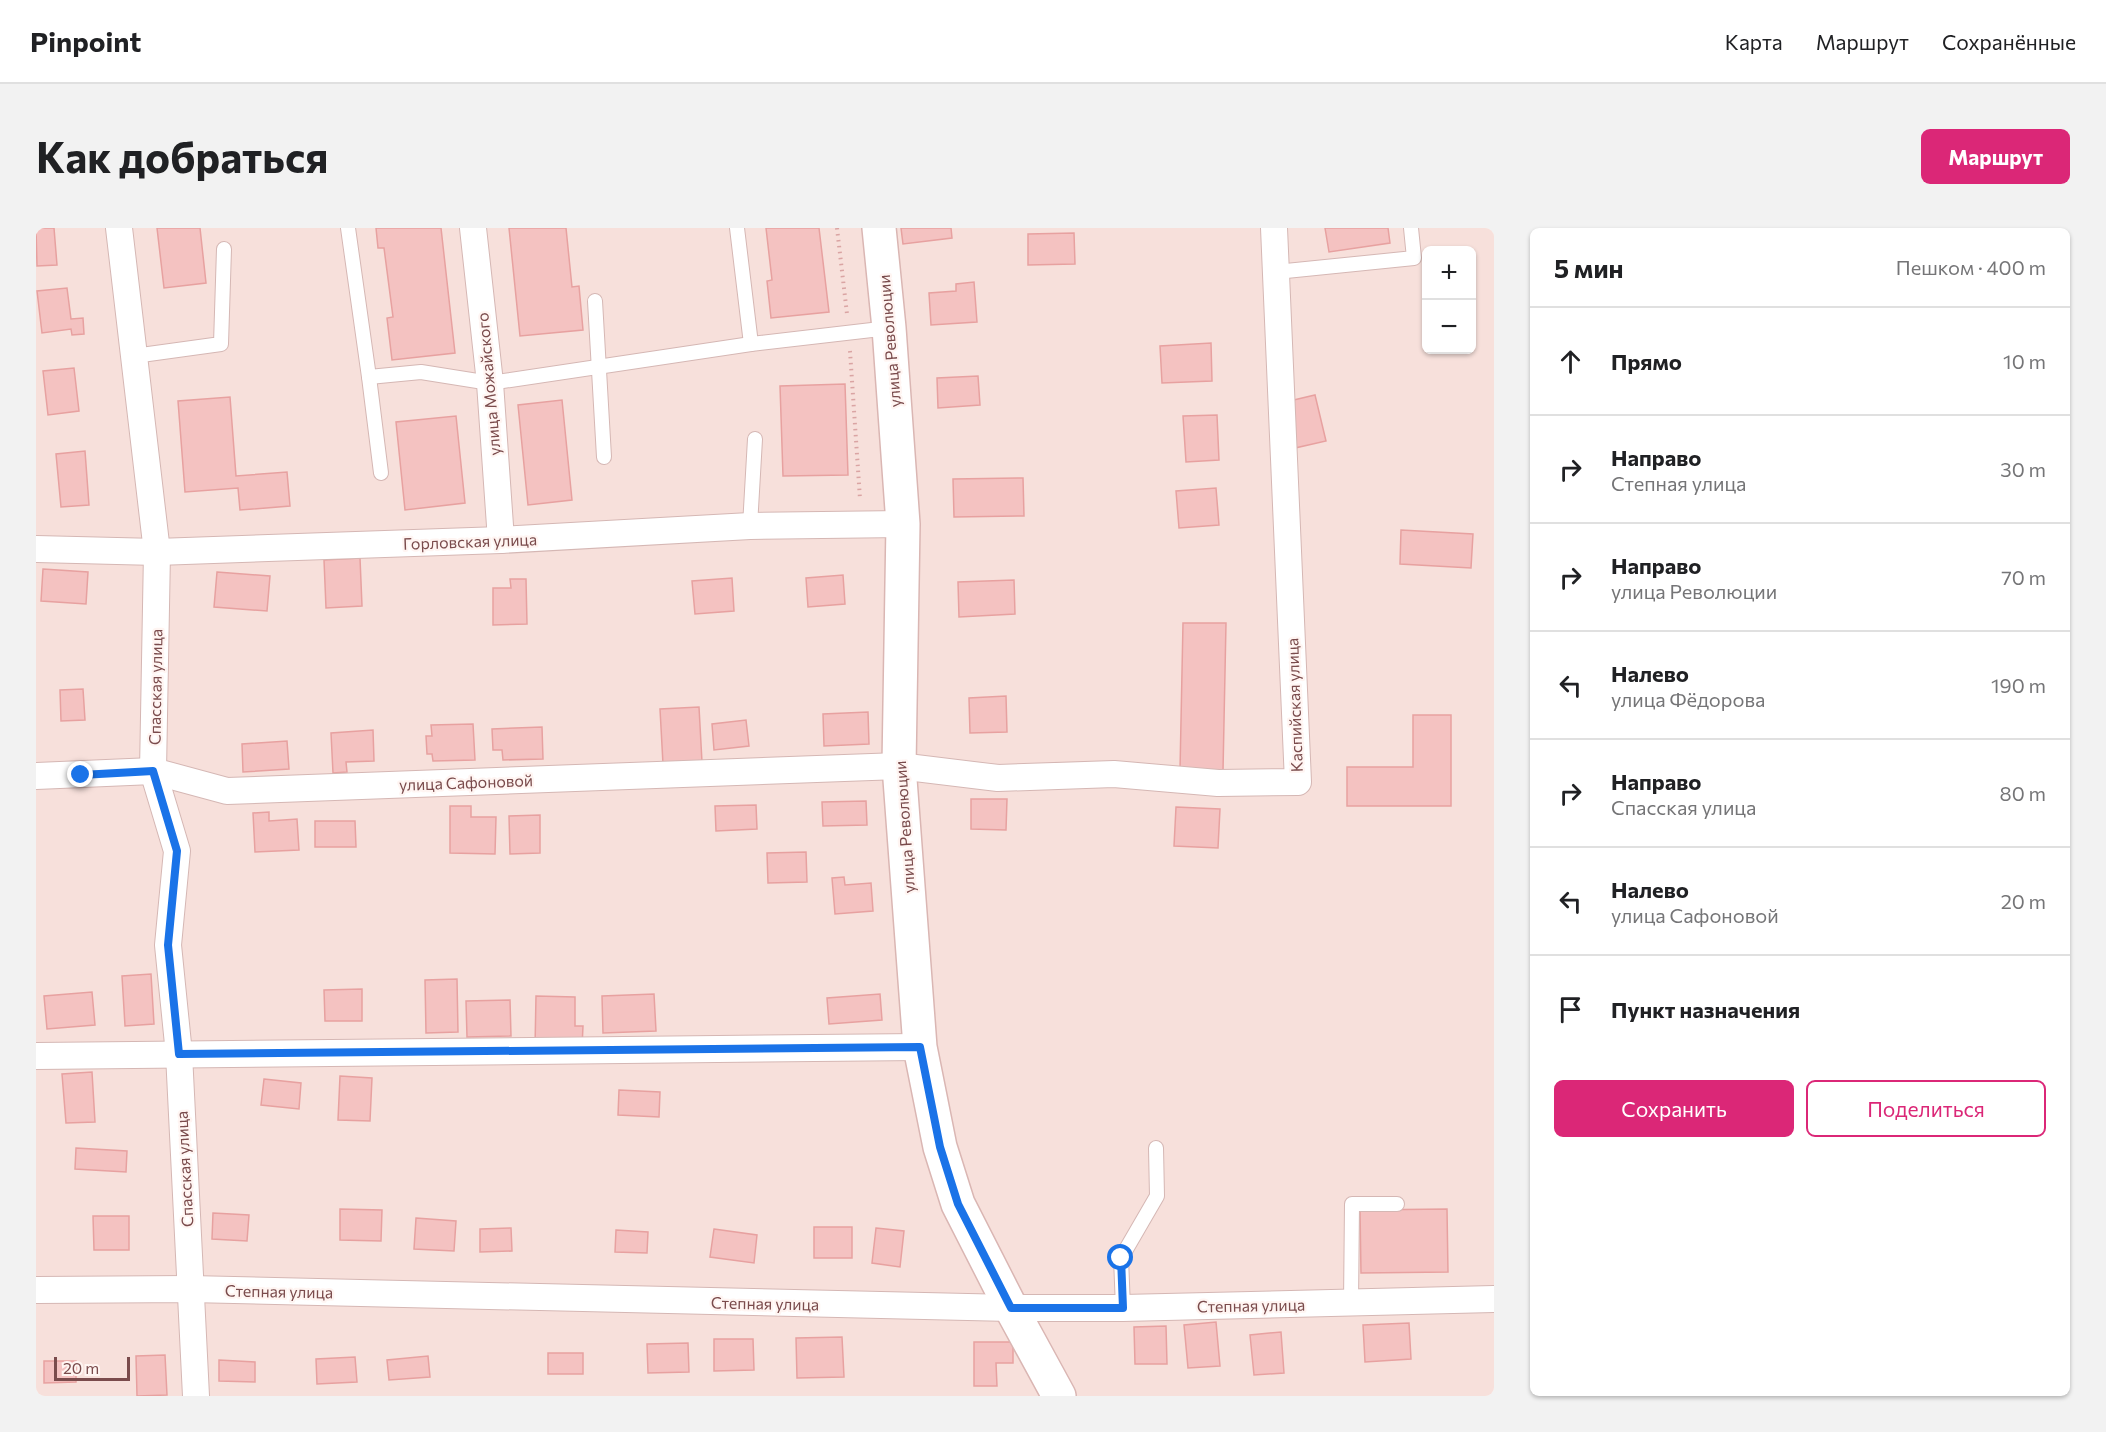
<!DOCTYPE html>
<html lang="ru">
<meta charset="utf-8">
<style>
body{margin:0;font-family:Commissioner,sans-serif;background:#f2f2f2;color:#202124}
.controls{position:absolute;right:18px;top:18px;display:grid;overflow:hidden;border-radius:9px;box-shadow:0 2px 4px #0004}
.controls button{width:54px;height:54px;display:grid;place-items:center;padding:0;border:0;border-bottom:2px solid #e0e0e0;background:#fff;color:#202124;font:30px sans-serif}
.scale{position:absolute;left:18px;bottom:15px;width:76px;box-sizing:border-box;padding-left:6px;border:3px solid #7a4b4c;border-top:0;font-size:16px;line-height:21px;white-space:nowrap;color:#7a4b4c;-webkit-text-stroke:4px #fff5f2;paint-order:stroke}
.stop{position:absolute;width:18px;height:18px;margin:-14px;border:4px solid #1a73e8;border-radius:50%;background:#fff}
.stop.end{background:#1a73e8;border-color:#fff;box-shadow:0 2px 6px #0008}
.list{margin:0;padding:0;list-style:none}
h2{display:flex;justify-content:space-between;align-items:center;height:78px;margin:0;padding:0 24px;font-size:26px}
h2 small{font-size:20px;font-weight:400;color:#757577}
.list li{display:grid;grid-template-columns:39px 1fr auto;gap:18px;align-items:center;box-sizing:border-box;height:108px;padding:0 24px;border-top:2px solid #e0e0e0}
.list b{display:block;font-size:22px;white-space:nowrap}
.list p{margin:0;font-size:20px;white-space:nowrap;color:#757577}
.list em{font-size:20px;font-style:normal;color:#757577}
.actions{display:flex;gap:12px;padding:18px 24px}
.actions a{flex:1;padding:14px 0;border:2px solid #db2777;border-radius:9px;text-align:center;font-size:21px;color:#db2777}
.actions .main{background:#db2777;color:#fff}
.icon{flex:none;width:33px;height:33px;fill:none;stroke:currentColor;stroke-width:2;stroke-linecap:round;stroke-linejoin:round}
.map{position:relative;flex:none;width:1458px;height:1168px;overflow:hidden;border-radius:9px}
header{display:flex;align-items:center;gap:36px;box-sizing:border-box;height:84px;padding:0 30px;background:#fff;border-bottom:2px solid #e0e0e0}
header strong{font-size:28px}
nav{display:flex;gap:33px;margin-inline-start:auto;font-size:21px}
.intro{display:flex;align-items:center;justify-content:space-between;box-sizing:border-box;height:144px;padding:0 36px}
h1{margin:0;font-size:42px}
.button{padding:15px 27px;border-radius:9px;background:#db2777;color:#fff;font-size:21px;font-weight:700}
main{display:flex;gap:36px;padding:0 36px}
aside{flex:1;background:#fff;border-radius:9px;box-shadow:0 2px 4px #0004}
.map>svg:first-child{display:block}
</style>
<header>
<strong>Pinpoint</strong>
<nav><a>Карта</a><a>Маршрут</a><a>Сохранённые</a></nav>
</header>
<div class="intro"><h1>Как добраться</h1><a class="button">Маршрут</a></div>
<main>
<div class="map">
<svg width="1458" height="1168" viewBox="0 0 1458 1168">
<rect width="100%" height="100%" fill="#fdefea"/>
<path fill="#f7e0db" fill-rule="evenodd" d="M0,0H1458V1168H0ZM1390,22H1436V122H1390Z"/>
<g fill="#f4c2c1" stroke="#e7a1a0" stroke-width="1.5">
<polygon points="0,0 18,0 21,37 1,38"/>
<polygon points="121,0 164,0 170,55 128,60"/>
<polygon points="340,0 405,0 419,125 356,132 351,90 357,89 348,20 342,20"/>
<polygon points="473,0 530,0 536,59 543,58 547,102 484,108"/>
<polygon points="730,0 783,0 793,84 735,90 731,53 736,52"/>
<polygon points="865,0 915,0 916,10 867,16"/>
<polygon points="1289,0 1352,0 1354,15 1293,24"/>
<polygon points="1038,5 1039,36 992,37 992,6"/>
<polygon points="938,54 941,94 895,97 893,65 920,63 920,56"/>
<polygon points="31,60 35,91 47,90 48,106 36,107 35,101 6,105 1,63"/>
<polygon points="1175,115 1176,153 1126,155 1124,118"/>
<polygon points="38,140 43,183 12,187 7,143"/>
<polygon points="942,148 944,177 902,180 901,150"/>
<polygon points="809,156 812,247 747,248 744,158"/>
<polygon points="1279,167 1290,213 1259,220 1249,174"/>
<polygon points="194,169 200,248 251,244 254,278 204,282 202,260 149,264 142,173"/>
<polygon points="526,172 536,272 492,277 482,177"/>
<polygon points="1181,187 1183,232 1150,234 1147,188"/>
<polygon points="420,188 429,275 369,282 360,194"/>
<polygon points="49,223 53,277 25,279 20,226"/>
<polygon points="987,250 988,288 918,289 917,251"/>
<polygon points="1180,260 1183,297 1143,300 1140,263"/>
<polygon points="1365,302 1437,306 1435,340 1364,336"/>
<polygon points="324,330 326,378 290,380 288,332"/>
<polygon points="7,341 52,344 50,376 5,373"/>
<polygon points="181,344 234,348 231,383 178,379"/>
<polygon points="807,347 809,376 772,379 770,350"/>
<polygon points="696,350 698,383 659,386 656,353"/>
<polygon points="474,351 490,351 491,396 457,397 457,360 475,360"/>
<polygon points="978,352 979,386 923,389 922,354"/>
<polygon points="1147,395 1190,395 1187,543 1144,542"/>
<polygon points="47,461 49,492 25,493 24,462"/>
<polygon points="970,468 971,504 934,505 933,470"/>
<polygon points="663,479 666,534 627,536 624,481"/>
<polygon points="832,484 833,516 788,518 787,486"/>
<polygon points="1377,487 1415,487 1415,578 1311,578 1311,539 1377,539"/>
<polygon points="710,492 713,518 678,522 676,496"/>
<polygon points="437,496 439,532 397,533 396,526 391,526 390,508 396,508 395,497"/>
<polygon points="506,499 507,531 467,532 466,522 457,522 456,501"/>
<polygon points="337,502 338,533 310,534 311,544 297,545 295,505"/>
<polygon points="251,513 253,541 207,544 206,516"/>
<polygon points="935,571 971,571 970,602 935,601"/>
<polygon points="830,573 831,597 787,598 786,574"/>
<polygon points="720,577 721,601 680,603 679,578"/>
<polygon points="414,578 435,578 435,589 460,589 459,626 414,625"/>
<polygon points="1140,579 1184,581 1182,620 1138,618"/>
<polygon points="233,584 233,593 261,591 263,622 219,624 217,585"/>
<polygon points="504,587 504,625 474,626 473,588"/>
<polygon points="279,593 319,593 320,619 279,619"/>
<polygon points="770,624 771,654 732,655 731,625"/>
<polygon points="808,649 809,657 835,655 837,683 799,686 796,650"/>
<polygon points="115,746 118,796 89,798 86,748"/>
<polygon points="421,751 422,804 390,805 389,752"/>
<polygon points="326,761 326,793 289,793 288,762"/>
<polygon points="56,764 59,797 11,801 8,768"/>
<polygon points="618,766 620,803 567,805 566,768"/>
<polygon points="844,766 846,792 793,796 791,770"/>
<polygon points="500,768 539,769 539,798 547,798 546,819 499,819"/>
<polygon points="474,772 475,808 431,809 430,773"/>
<polygon points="56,844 59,894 30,895 26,846"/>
<polygon points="304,848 336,850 334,893 302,892"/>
<polygon points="228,851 265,855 263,881 225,877"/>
<polygon points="583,862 624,864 623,889 582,887"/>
<polygon points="40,920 91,923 90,944 39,941"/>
<polygon points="304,981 346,982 345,1013 304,1012"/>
<polygon points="1411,981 1412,1044 1325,1045 1324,982"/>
<polygon points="177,985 213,987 211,1013 176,1011"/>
<polygon points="57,988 93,988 93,1022 58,1022"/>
<polygon points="380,990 420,993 418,1023 378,1021"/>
<rect x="778" y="999" width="38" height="31"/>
<polygon points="475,1000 476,1023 444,1024 444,1001"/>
<polygon points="840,1000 868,1003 864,1039 836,1035"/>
<polygon points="678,1001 721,1007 718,1035 674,1029"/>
<polygon points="580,1002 612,1004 611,1025 579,1024"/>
<polygon points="1180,1094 1184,1138 1152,1140 1148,1097"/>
<polygon points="1373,1095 1375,1131 1329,1134 1327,1097"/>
<polygon points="1130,1098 1131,1136 1099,1136 1098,1099"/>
<polygon points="1245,1104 1248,1145 1218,1147 1214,1107"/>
<polygon points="806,1109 808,1149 761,1150 760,1110"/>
<polygon points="678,1111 717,1111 718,1142 678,1143"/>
<polygon points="938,1114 977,1114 977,1135 960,1135 961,1158 938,1158"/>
<polygon points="652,1115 653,1144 612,1145 611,1116"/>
<rect x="512" y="1125" width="35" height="21"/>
<polygon points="129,1127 131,1167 101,1168 100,1128"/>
<polygon points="392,1128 394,1149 353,1152 351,1132"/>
<polygon points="319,1129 321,1154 281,1156 280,1131"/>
<polygon points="183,1132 219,1134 219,1154 183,1153"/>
<polygon points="8,1133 40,1133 40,1154 8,1155"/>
</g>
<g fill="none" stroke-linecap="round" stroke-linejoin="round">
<defs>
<g id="lane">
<polyline points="312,0 333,149 385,144 454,155 715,116 853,100"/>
<polyline points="701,0 715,116"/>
<polyline points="1240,44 1378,30 1375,0"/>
<polyline points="559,73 568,229"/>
<polyline points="98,128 185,116 188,21"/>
<polyline points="333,149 345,245"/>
<polyline points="714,298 719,211"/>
<polyline points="1315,1075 1316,976 1361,976"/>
<polyline points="1087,1080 1085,1030 1121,968 1120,920"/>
</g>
<g id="street">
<polyline points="83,0 121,324 117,543 141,623 132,717 143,826 160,1168"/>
<polyline points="437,0 454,155 465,312"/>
<polyline points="0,321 121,324 465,312 714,298 867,296"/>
<polyline points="0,548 117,543 191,563 863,538 962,550 1078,546 1182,555 1262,554 1238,0"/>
<polyline points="0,828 884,819"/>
<polyline points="0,1062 154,1061 975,1080 1087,1080 1458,1071"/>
</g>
<polyline id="secondary" points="843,0 853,100 867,296 863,538 884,819 904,919 922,976 975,1080 1023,1168"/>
</defs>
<use href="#lane" stroke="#d5b7b4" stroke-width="16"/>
<use href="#street" stroke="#d5b7b4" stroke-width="28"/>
<use href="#secondary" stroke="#dab6b3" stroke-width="36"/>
<g stroke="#daa4a3" stroke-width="4" stroke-dasharray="1.5 4.5" stroke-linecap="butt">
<polyline points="801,0 811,86"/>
<polyline points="814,123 824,271"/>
</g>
<use href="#lane" stroke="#fff" stroke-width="14"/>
<use href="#street" stroke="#fff" stroke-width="26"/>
<use href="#secondary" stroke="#fff" stroke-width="33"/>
</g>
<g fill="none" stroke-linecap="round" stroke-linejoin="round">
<polyline stroke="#1a73e8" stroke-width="8" points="45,547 117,543 141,623 132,717 143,826 884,819 904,919 922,976 975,1080 1087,1080 1085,1030"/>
</g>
<g text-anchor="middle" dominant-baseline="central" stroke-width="4.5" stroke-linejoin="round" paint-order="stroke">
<g font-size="16" fill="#7a4b4c" stroke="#fff5f2">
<text transform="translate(853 113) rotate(-95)">улица Революции</text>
<text transform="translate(452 156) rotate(-95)">улица Можайского</text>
<text transform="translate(434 313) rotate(-2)">Горловская улица</text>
<text transform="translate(119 459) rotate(-89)">Спасская улица</text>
<text transform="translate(1258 477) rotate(-92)">Каспийская улица</text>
<text transform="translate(430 554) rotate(-2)">улица Сафоновой</text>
<text transform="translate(868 599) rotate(-94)">улица Революции</text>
<text transform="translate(148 941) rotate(-93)">Спасская улица</text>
<text transform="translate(243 1063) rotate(1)">Степная улица</text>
<text transform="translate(729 1075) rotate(1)">Степная улица</text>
<text transform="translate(1215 1077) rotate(-1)">Степная улица</text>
</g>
</g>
</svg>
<div class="controls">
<button>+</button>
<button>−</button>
</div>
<div class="scale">20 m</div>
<div class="stop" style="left:1085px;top:1030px"></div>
<div class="stop end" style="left:45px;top:547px"></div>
</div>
<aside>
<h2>5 мин<small>Пешком · 400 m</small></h2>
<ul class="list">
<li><svg class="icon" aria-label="ahead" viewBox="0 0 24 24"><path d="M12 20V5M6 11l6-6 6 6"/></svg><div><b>Прямо</b></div><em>10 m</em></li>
<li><svg class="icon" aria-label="right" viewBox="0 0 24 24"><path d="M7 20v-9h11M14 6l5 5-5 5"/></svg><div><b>Направо</b><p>Степная улица</p></div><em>30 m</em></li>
<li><svg class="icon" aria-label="right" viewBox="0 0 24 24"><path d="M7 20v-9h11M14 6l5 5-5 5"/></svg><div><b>Направо</b><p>улица Революции</p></div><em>70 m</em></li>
<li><svg class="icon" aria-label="left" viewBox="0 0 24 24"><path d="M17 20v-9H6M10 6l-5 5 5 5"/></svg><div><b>Налево</b><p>улица Фёдорова</p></div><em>190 m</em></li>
<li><svg class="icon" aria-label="right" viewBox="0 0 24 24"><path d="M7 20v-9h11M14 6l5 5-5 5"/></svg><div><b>Направо</b><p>Спасская улица</p></div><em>80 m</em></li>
<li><svg class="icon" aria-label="left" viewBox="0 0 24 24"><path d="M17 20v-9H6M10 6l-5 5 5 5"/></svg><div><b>Налево</b><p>улица Сафоновой</p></div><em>20 m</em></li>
<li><svg class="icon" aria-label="arrive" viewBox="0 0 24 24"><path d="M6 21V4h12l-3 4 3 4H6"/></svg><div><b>Пункт назначения</b></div></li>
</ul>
<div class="actions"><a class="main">Сохранить</a><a>Поделиться</a></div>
</aside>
</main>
